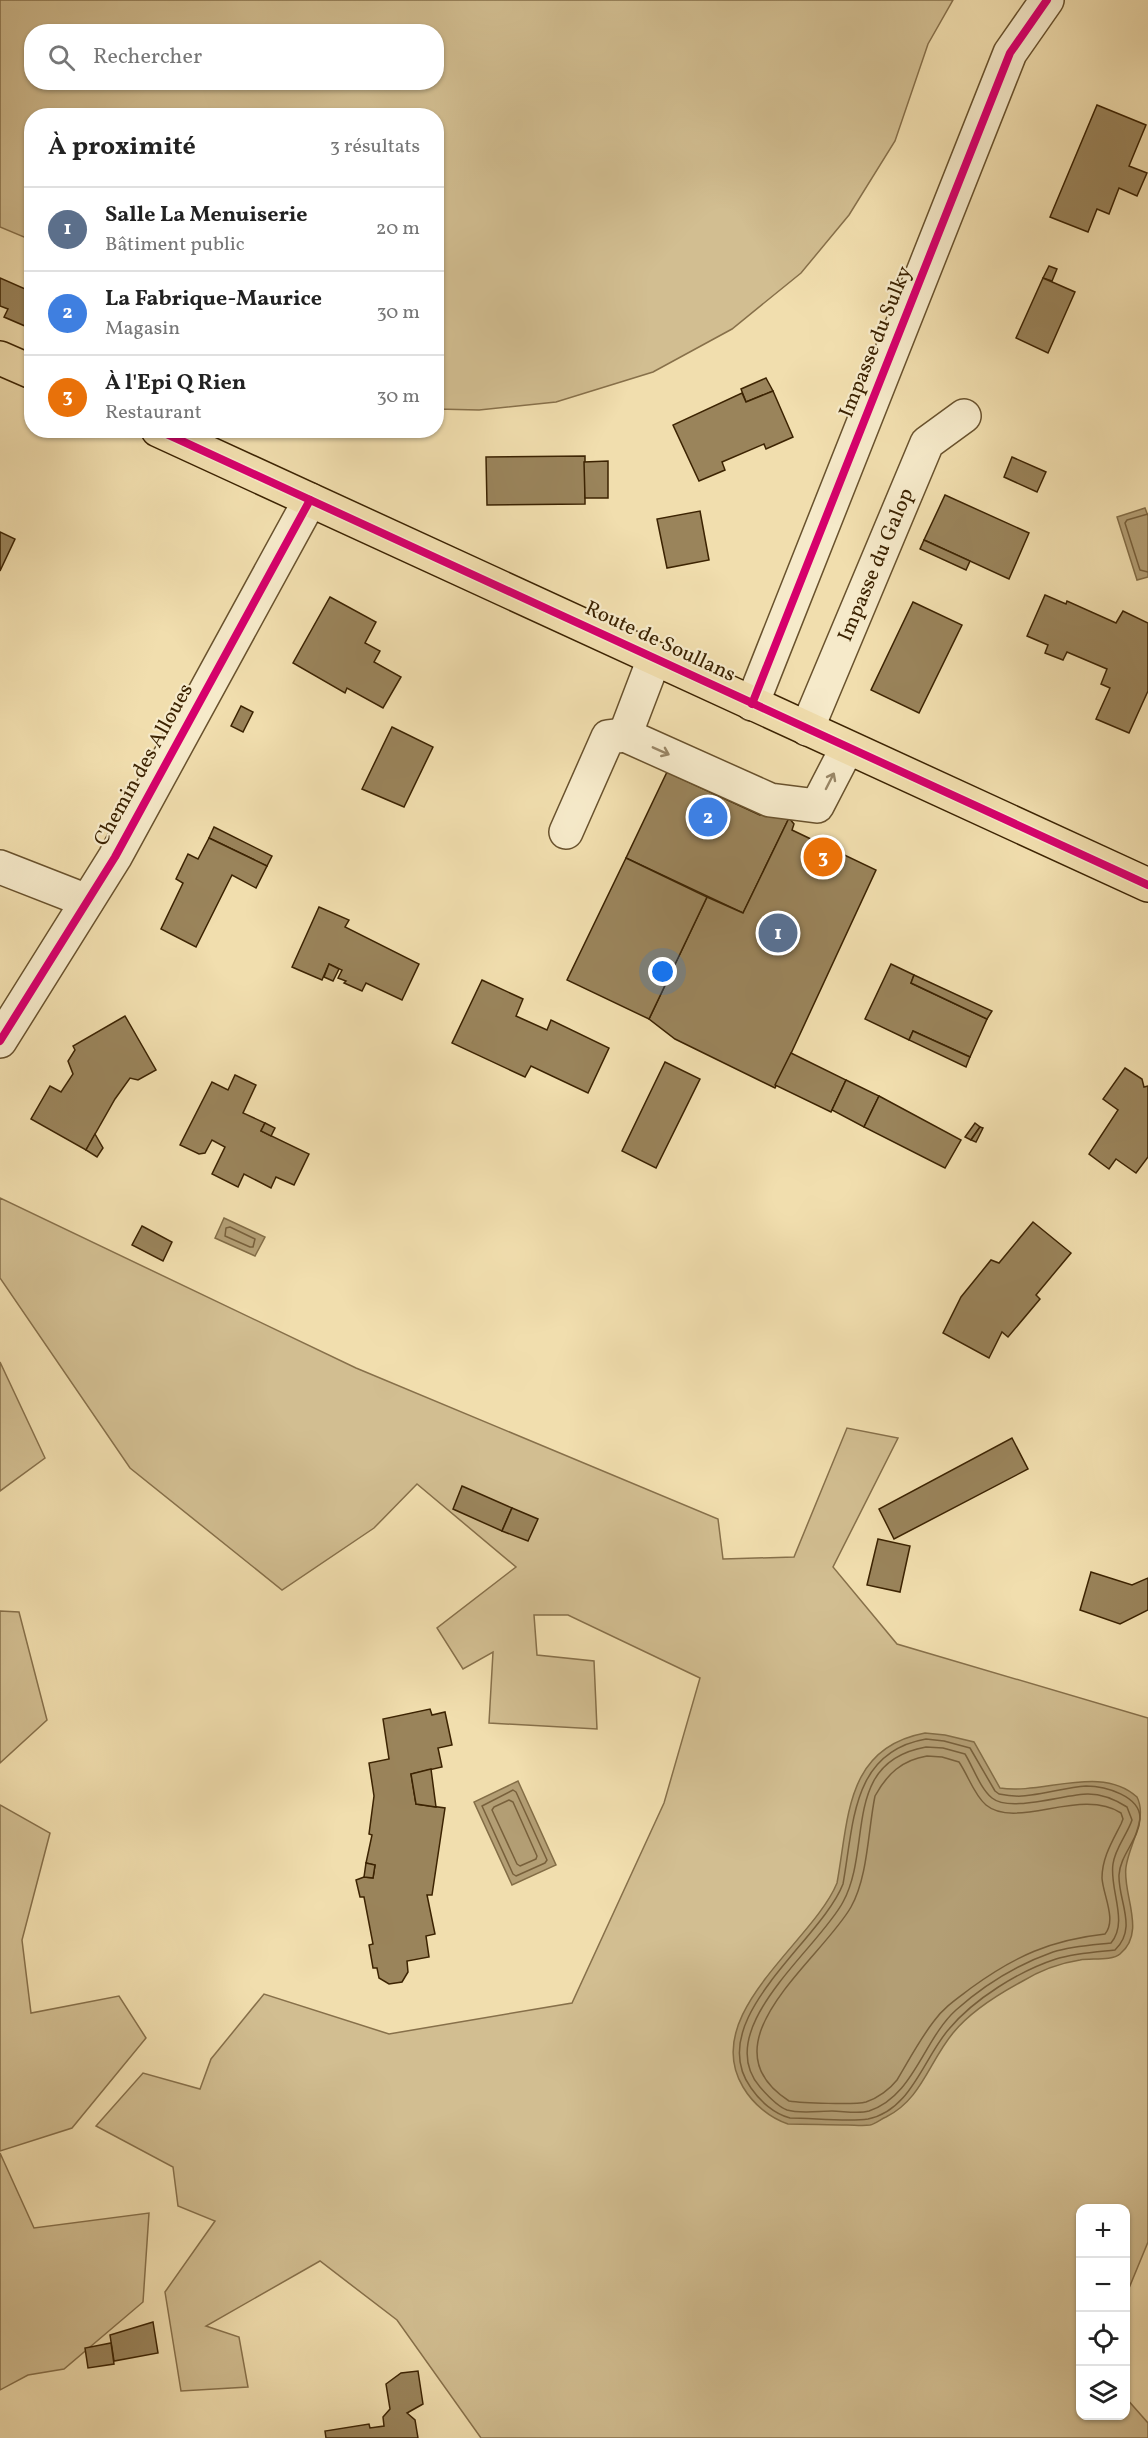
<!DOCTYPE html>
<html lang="fr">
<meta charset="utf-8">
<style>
body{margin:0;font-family:Vollkorn,serif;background:#f2f2f2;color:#222}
.controls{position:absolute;right:18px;bottom:18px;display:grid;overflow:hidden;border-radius:12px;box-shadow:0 2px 4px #0004}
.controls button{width:54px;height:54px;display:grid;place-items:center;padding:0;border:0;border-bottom:2px solid #e0e0e0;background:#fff;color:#222;font:30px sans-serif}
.you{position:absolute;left:663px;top:972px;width:21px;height:21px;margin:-15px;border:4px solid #fff;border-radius:50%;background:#1a73e8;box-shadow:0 0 0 9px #1a73e833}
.badge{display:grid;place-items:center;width:39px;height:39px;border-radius:50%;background:#8f2418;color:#fff;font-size:20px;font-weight:700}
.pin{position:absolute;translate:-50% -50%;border:3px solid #fff;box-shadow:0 2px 6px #0006}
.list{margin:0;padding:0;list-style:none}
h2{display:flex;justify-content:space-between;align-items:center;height:78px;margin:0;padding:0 24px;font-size:26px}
h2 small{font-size:20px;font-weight:400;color:#767676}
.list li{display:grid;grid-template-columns:39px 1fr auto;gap:18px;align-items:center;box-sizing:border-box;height:84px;padding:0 24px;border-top:2px solid #e0e0e0}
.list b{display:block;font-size:22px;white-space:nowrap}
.list p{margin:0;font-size:20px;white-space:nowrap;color:#767676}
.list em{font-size:20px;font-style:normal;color:#767676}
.icon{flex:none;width:33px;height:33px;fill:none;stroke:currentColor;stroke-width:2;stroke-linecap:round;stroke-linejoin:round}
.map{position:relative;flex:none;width:1148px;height:2438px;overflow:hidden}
.search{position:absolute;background:#fff;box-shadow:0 2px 4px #0004;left:24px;top:24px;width:420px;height:66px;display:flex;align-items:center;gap:15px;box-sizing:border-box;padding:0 21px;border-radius:24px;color:#767676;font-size:22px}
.panel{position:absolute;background:#fff;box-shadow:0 2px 4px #0004;left:24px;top:108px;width:420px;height:330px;border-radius:24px}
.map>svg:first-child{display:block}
</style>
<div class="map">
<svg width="1148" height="2438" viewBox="0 0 1148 2438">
<rect width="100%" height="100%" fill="#f1deae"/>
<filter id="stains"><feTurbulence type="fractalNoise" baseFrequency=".00333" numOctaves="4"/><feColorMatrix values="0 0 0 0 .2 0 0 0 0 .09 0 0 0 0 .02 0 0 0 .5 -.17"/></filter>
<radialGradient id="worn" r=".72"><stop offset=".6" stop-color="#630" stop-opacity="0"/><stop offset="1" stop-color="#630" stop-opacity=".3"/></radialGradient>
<g fill="#d2be91" stroke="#87704a" stroke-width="1.5" fill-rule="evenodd">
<path d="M0,0H953L928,44L895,141L849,215L801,273L732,329L653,372L556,402L479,410L437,409L436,116H32L31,240L0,227ZM32,32H436V82H32Z"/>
<polygon points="0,1198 356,1368 718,1519 723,1559 794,1557 847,1428 898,1438 833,1567 897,1644 1148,1718 1148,2242 1127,2293 1126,2310 1126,2208 1080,2208 1080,2416 1126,2416 1126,2398 1148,2423 1148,2438 481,2438 397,2320 320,2261 206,2326 239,2337 248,2387 181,2391 165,2292 215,2221 178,2206 173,2167 96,2126 143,2073 200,2089 211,2059 264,1994 389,2034 572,2003 664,1803 700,1678 568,1615 534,1615 537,1655 594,1661 597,1729 489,1723 493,1652 463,1669 437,1628 516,1567 417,1484 374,1528 282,1590 130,1468 0,1278"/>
<polygon points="0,1362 45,1458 0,1491"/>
<polygon points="0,1611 19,1612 47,1720 0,1763"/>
<polygon points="0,1805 50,1833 22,1940 31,2013 119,1996 146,2038 72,2128 0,2151"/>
<polygon points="0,2153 34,2228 149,2213 143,2302 64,2369 28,2375 0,2390"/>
</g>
<g fill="#b39e74" stroke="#836d46" stroke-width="1.5">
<polygon points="1145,508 1148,516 1148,577 1137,580 1117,517"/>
<polygon points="224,1218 265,1237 255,1256 215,1238"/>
<path d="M925,1733L945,1735L974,1742L1000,1788C1043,1795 1101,1764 1137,1797C1148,1819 1129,1844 1126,1867C1122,1894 1147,1932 1120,1954C1112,1961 1091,1958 1080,1960C1060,1963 1039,1971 1021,1982C997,1995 970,2012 953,2033C929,2062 921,2100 886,2117C881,2119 875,2124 870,2125C863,2126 854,2125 847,2125C828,2125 808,2124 788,2124C770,2118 753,2104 743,2087C699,2014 813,1942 837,1883C849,1818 845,1748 925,1733Z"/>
<polygon points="518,1781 556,1865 512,1885 474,1802"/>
</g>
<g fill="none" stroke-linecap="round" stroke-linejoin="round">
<g stroke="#78603b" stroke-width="1.5">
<polyline points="1148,514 1127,520 1125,523 1140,570 1148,572"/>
<polygon points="230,1227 255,1239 253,1247 250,1247 225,1236 226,1228"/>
<path d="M926,1739L944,1741L970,1748L995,1791L999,1794C1009,1796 1021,1797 1031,1795C1049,1793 1068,1787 1086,1786C1105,1786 1141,1796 1140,1819C1139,1839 1120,1855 1119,1875C1118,1901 1138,1928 1115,1950C1095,1952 1075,1953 1056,1959C1019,1971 974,1999 949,2029C924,2057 911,2111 868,2119C848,2122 812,2118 790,2118C774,2114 760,2101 751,2088C702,2020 821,1941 843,1884C854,1824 851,1752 926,1739Z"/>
<path d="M926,1747L943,1748L965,1754C973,1767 980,1788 992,1798C1010,1813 1065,1794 1088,1794C1101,1794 1116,1800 1127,1807L1132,1820C1127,1835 1115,1848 1113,1864C1109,1889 1129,1922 1111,1943C1092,1945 1072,1946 1053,1952C1019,1964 984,1985 956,2010C923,2040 914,2096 869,2111C858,2114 843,2111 832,2111C819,2111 800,2114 787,2110C777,2106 767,2095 760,2087C710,2029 819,1948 843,1902C873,1847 841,1762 926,1747Z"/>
<path d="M927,1756L942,1757L959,1762C968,1775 974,1795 986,1805C1016,1830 1081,1787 1121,1813L1123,1819L1121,1824C1112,1842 1102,1858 1102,1878C1103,1895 1117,1920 1105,1934C1051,1940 1015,1956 971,1988C958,1998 944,2007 934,2021C920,2039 909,2060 897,2080C890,2089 878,2098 866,2102C855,2105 802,2103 789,2101C700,2044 821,1960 851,1907C868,1877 868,1830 875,1796C887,1774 902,1760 927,1756Z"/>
<polygon points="513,1790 516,1792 547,1860 545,1863 516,1876 513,1874 482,1806"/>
<polygon points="509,1800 513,1802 537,1856 536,1859 520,1866 517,1864 492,1810 494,1807"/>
</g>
</g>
<g fill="#9a845b" stroke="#3c2302" stroke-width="1.5">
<polygon points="1097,105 1146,125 1129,166 1147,173 1137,196 1119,188 1109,214 1097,209 1088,232 1050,217"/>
<polygon points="1049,266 1057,269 1052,281 1043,278"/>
<polygon points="0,278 32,292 32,329 4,317 8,309 0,306"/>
<polygon points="1043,278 1075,292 1048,353 1016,338"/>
<polygon points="766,378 773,391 746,402 741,389"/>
<polygon points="773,391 793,437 766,449 764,444 722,462 725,470 699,481 673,425 742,393 746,402"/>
<polygon points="585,456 585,504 487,505 486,457"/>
<polygon points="1012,457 1046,472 1037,492 1004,477"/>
<polygon points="608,461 608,498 585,498 584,462"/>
<polygon points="945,495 1029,533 1009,579 924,540"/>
<polygon points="700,511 709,560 667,568 657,519"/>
<polygon points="0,532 15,539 0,571"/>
<polygon points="924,540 970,561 966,570 920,549"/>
<polygon points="1045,595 1066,604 1067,601 1116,623 1123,611 1148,623 1148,691 1129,733 1096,719 1110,688 1101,684 1107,669 1067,652 1063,660 1045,653 1048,645 1027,636"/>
<polygon points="330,597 376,622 365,643 380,651 374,662 401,677 383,708 347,688 345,693 293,663"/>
<polygon points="913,602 962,625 919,713 871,690"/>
<polygon points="241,706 253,712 243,732 231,726"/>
<polygon points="392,727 433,747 404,807 362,789"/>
<polygon points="667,772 760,815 763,811 789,818 743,913 626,858"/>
<polygon points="789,818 794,824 792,830 876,870 775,1088 675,1039 649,1019 707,897 743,913"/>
<polygon points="214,827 272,856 267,866 209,838"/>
<polygon points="209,838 267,866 256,888 232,875 196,947 161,929 183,883 176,879 188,854 198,859"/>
<polygon points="626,858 707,897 649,1019 567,980"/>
<polygon points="319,907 349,920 345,927 419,964 402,1000 366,983 362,991 344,983 346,981 338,978 342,970 329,964 322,980 292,967"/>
<polygon points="329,964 339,969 333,981 324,977"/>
<polygon points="891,964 914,975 911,983 987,1019 970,1057 913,1031 909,1040 865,1019"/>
<polygon points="914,975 992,1011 987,1019 911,983"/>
<polygon points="482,980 523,999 516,1016 547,1030 551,1020 609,1048 588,1093 531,1066 525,1077 452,1043"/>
<polygon points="125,1016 156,1070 138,1080 130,1078 115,1099 86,1150 31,1119 50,1086 61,1092 73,1074 68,1061 75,1050 73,1046"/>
<polygon points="913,1031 970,1057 966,1067 909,1040"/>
<polygon points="791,1053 846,1080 831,1112 775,1085"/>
<polygon points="665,1062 700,1079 656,1168 622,1151"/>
<polygon points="1125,1068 1142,1079 1144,1087 1148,1086 1148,1157 1136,1173 1116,1159 1109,1169 1089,1154 1118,1110 1103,1099"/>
<polygon points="235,1075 256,1085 243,1113 265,1123 261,1131 309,1154 294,1185 276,1177 271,1188 244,1174 238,1187 212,1174 225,1147 212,1140 205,1153 199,1154 180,1145 212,1082 228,1090"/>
<polygon points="846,1080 879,1096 864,1127 832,1110"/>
<polygon points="879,1096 961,1140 945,1168 864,1127"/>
<polygon points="265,1123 275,1128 271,1136 261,1131"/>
<polygon points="975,1123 980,1127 971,1140 965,1137"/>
<polygon points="980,1127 983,1128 976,1142 971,1140"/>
<polygon points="95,1134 103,1148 97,1157 86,1150"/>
<polygon points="1033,1222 1071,1253 1036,1295 1040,1299 1008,1337 1002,1332 989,1358 943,1333 961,1297 991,1260 999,1263"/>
<polygon points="142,1226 172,1242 163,1261 132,1245"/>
<polygon points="1012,1438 1028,1469 894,1539 879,1509"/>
<polygon points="462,1486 512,1508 502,1531 453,1509"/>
<polygon points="512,1508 538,1519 528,1541 502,1531"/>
<polygon points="878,1539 910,1546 900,1592 867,1585"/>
<polygon points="1091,1572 1132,1585 1148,1578 1148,1610 1120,1624 1080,1610"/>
<polygon points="430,1709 432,1715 445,1712 452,1745 438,1748 442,1767 411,1774 416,1804 445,1808 432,1895 427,1895 435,1934 426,1936 429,1957 407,1961 408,1972 402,1982 389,1984 379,1978 377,1968 373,1968 369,1945 373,1944 364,1897 360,1897 356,1880 364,1877 373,1878 375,1865 366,1863 372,1835 369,1834 374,1796 369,1763 389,1759 383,1719"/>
<polygon points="431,1769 436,1807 416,1804 411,1774"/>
<polygon points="366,1863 375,1865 373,1878 364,1877"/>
<polygon points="153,2322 158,2353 114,2361 110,2335"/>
<polygon points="111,2343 114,2364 88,2368 85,2348"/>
<polygon points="418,2371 423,2404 407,2413 415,2420 418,2438 326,2438 325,2431 369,2424 370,2428 384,2426 383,2417 390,2409 386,2384 401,2373"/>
</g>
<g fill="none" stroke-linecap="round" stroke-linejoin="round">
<defs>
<g id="minor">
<polyline points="654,659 625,735 770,800 817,806 847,748"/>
<polyline points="752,704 1010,53 1047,0"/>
<path id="s1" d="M807,729L927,443L964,416"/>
<polyline points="566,832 608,737 625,735"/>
<polyline points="0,867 87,901"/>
<polyline points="0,1041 115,857 310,500"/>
</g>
<g id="major">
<polyline points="0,358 32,372"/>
<polyline points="158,430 1148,885"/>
</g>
</defs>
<use href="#minor" stroke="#69522d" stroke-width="36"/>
<use href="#major" stroke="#3c2302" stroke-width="36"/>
<use href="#minor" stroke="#f6eaca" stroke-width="33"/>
<use href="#major" stroke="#f1deae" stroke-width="33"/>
<defs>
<g id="cycleway">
<polyline points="158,430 1148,885"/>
<polyline points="752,704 1010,53 1047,0"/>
<polyline points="0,1041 115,857 310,500"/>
</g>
</defs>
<use href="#cycleway" stroke="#f6eaca" stroke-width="11"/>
<use href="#cycleway" stroke="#d6006c" stroke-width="8"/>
</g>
<defs><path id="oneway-shaft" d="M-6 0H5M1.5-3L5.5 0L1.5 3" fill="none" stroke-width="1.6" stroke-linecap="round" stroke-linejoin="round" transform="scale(1.5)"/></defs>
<g stroke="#998666">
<use href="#oneway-shaft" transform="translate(661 751) rotate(24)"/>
<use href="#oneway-shaft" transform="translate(830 781) rotate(-63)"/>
</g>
<g text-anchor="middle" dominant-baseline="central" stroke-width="4.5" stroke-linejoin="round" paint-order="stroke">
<g font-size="21" fill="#3c2302" stroke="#f6eaca">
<text transform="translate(876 342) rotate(-68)">Impasse du Sulky</text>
<text stroke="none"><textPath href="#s1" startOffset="178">Impasse du Galop</textPath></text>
<text transform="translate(660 642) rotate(25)">Route de Soullans</text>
<text transform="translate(144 765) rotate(-61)">Chemin des Alloues</text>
</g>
</g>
<rect width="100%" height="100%" filter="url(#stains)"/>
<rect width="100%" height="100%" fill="url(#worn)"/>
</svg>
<div class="controls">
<button>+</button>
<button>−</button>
<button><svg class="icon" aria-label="locate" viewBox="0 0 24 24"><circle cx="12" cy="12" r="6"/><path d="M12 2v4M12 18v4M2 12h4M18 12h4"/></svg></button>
<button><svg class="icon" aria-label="layers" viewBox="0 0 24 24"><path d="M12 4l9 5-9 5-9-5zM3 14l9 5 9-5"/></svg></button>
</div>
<div class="you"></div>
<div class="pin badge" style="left:778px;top:933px;background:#5c6f8a">1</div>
<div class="pin badge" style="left:708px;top:817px;background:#3f7fe0">2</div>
<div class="pin badge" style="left:823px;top:857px;background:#e8710a">3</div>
<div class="search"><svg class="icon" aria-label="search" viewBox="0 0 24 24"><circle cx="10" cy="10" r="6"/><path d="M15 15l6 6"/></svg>Rechercher</div>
<section class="panel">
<h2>À proximité<small>3 résultats</small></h2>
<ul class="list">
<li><span class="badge" style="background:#5c6f8a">1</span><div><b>Salle La Menuiserie</b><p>Bâtiment public</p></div><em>20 m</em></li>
<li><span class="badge" style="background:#3f7fe0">2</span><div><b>La Fabrique-Maurice</b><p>Magasin</p></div><em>30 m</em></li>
<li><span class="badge" style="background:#e8710a">3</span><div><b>À l'Epi Q Rien</b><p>Restaurant</p></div><em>30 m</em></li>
</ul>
</section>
</div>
